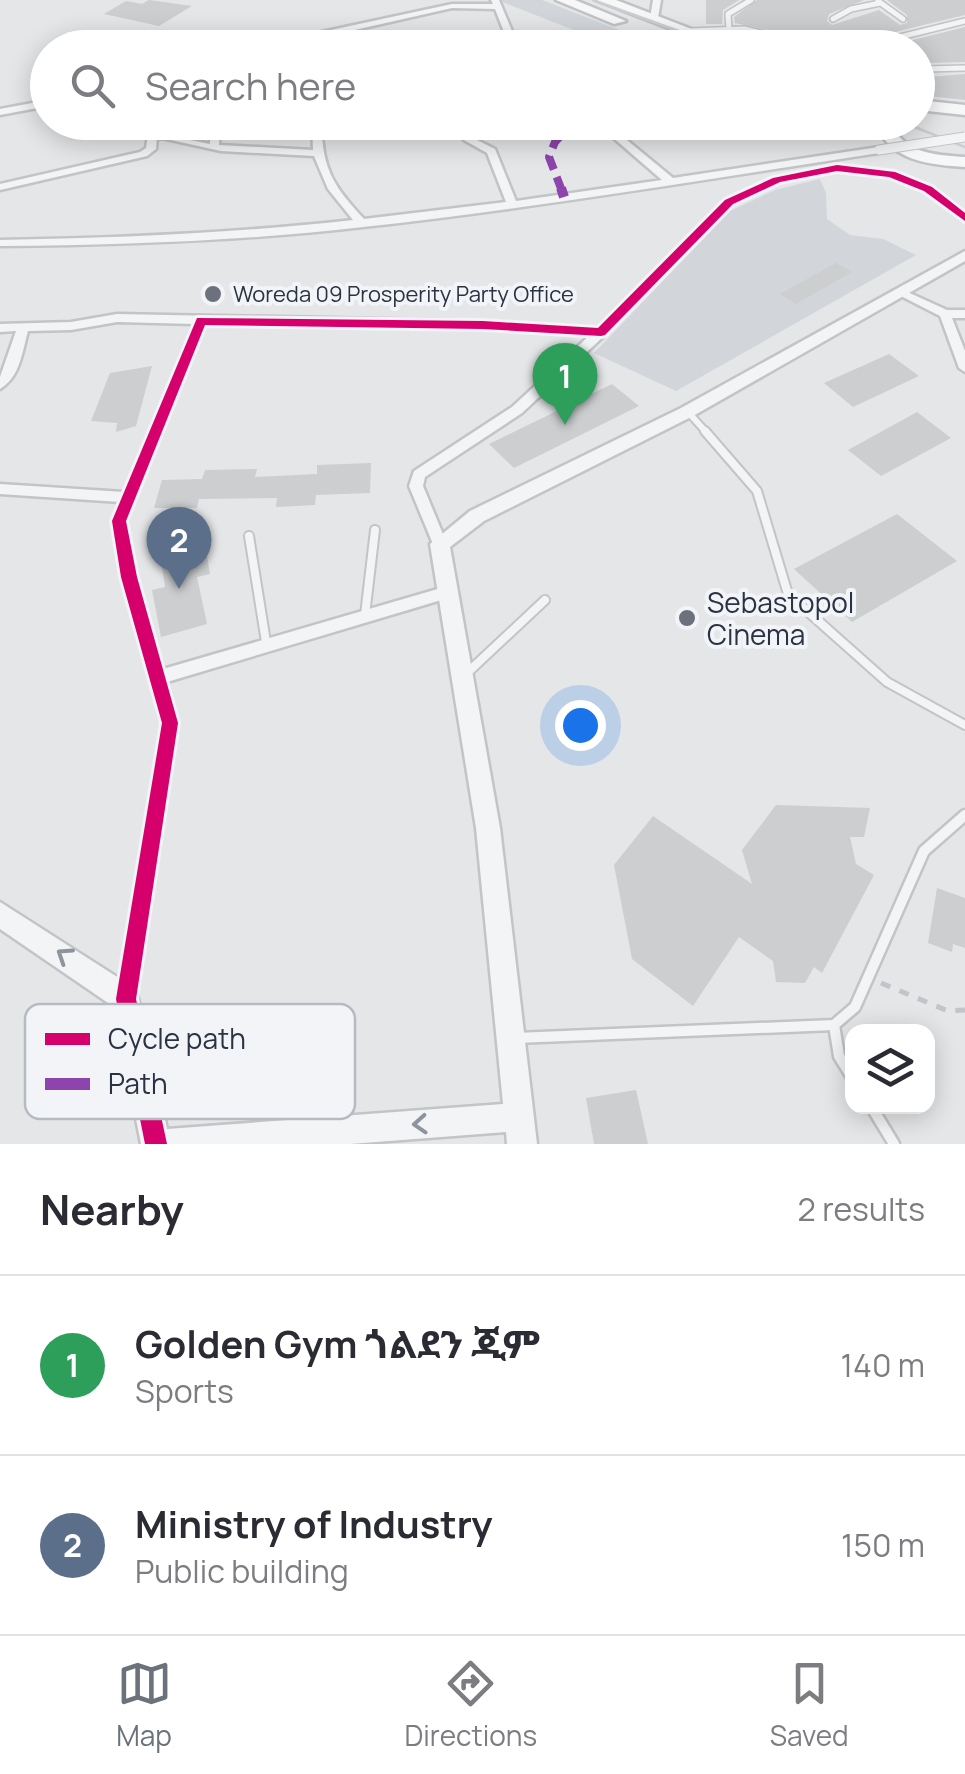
<!DOCTYPE html>
<meta charset="utf-8">
<style>
body{margin:0;font-family:Manrope,"Noto Sans Ethiopic",sans-serif;background:#f7f7f7;color:#2b2b33}
.controls{position:absolute;right:30px;bottom:30px;display:grid;overflow:hidden;border-radius:20px;box-shadow:0 5px 25px #0003}
.controls button{width:90px;height:90px;display:grid;place-items:center;padding:0;border:0;border-bottom:2px solid #e1e1e2;background:#fff;color:#2b2b33;font:50px sans-serif}
.you{position:absolute;left:580px;top:725px;width:35px;height:35px;margin:-25px;border:8px solid #fff;border-radius:50%;background:#1a73e8;box-shadow:0 0 0 15px #1a73e833}
.badge{display:grid;place-items:center;width:65px;height:65px;border-radius:50%;background:#6b727c;color:#fff;font-size:32px;font-weight:700}
.pin{position:absolute;translate:-50% -82px;filter:drop-shadow(0 2px 5px #0008)}
.pin::after{content:'';position:absolute;top:52px;width:35px;height:30px;background:inherit;clip-path:polygon(0 0,100% 0,50% 100%)}
.list{margin:0;padding:0;list-style:none}
h2{display:flex;justify-content:space-between;align-items:center;height:130px;margin:0;padding:0 40px;font-size:42px}
h2 small{font-size:32px;font-weight:400;color:#7c7c81}
.list li{display:grid;grid-template-columns:65px 1fr auto;gap:30px;align-items:center;box-sizing:border-box;height:180px;padding:0 40px;border-top:2px solid #e1e1e2}
.list b{display:block;font-size:38px;white-space:nowrap}
.list p{margin:0;font-size:32px;white-space:nowrap;color:#7c7c81}
.list em{font-size:32px;font-style:normal;color:#7c7c81}
.icon{flex:none;width:55px;height:55px;fill:none;stroke:currentColor;stroke-width:2;stroke-linecap:round;stroke-linejoin:round}
.map{position:relative;flex:none;width:965px;height:1144px;overflow:hidden}
.search{position:absolute;background:#fff;box-shadow:0 5px 25px #0003;left:30px;right:30px;top:30px;height:110px;display:flex;align-items:center;gap:25px;box-sizing:border-box;padding:0 35px;border-radius:55px;color:#7c7c81;font-size:38px}
.sheet{height:490px;background:#fff}
nav{display:flex;justify-content:space-around;align-items:center;box-sizing:border-box;height:140px;border-top:2px solid #e1e1e2;background:#fff;font-size:28px;color:#7c7c81}
nav a{display:grid;justify-items:center;gap:5px}
nav .on{color:#6b727c}
.map>svg:first-child{display:block}
</style>
<div class="map">
<svg width="965" height="1144" viewBox="0 0 965 1144">
<rect width="100%" height="100%" fill="#e4e6e8"/>
<g fill="#d2d6db">
<polygon points="497,0 542,0 663,47 617,47"/>
<polygon points="820,179 826,193 827,219 850,235 883,239 916,255 676,391 594,353 730,211 775,190"/>
</g>
<g fill="#ccced0">
<polygon points="149,0 192,6 159,26 104,14 126,1 142,4"/>
<polygon points="706,0 739,0 723,10 722,24 706,24"/>
<polygon points="757,0 864,0 829,14 827,21 832,25 879,10 900,25 907,23 907,15 887,0 965,0 965,15 886,34 878,48 832,48 827,42 735,23 734,17"/>
<polygon points="965,27 965,62 928,63 918,57 918,48 893,45"/>
<polygon points="965,74 965,100 918,95 918,78"/>
<polygon points="836,263 852,272 796,304 780,294"/>
<polygon points="889,354 919,376 853,407 824,383"/>
<polygon points="152,366 136,426 116,432 117,423 91,421 110,373"/>
<polygon points="612,384 639,406 514,468 489,444"/>
<polygon points="917,412 951,438 881,476 848,450"/>
<polygon points="371,463 370,493 316,495 315,505 276,507 277,498 199,499 197,508 154,508 162,480 202,479 205,470 257,469 255,477 317,474 317,465"/>
<polygon points="897,514 957,561 852,622 794,569"/>
<polygon points="205,543 210,574 197,577 207,624 161,637 152,590 165,587 160,554"/>
<polygon points="776,805 870,808 864,837 850,837 856,864 874,875 822,973 814,967 805,983 776,982 773,961 739,937 693,1006 632,959 614,865 653,816 752,884 742,850"/>
<polygon points="937,888 965,898 965,948 953,944 952,952 928,943"/>
<polygon points="636,1090 648,1144 594,1144 586,1098"/>
</g>
<g fill="none" stroke-linecap="round" stroke-linejoin="round">
<defs>
<g id="service-far3">
<polyline points="878,1 903,19"/>
<polyline points="833,19 851,9 880,3"/>
<polyline points="729,30 728,14 751,0"/>
<polyline points="690,31 744,29 826,48"/>
<polyline points="888,48 884,45 888,40 965,21"/>
<polyline points="918,63 926,69 918,72"/>
<polyline points="926,69 965,68"/>
</g>
<polyline id="service-far2" points="688,412 707,433"/>
<g id="service-far1">
<polyline points="705,431 757,491 788,594 887,682 965,725"/>
<polyline points="249,536 266,642"/>
<polyline points="365,615 375,530"/>
<polyline points="466,674 545,600"/>
</g>
<g id="service">
<polyline points="834,1025 839,1056 852,1077"/>
<polyline points="516,1038 834,1025 855,1007 924,851 965,815"/>
<polyline points="871,1106 894,1144"/>
</g>
<g id="minor">
<polygon points="491,0 499,0 512,31 525,48 516,48 504,32 495,9 452,8 306,41 329,48 311,48 294,44 266,48 240,48 294,38 452,4 493,4"/>
<polygon points="653,0 661,0 658,18 654,20 650,18"/>
<polygon points="48,100 48,106 0,115 0,109"/>
<path d="M130,122H142L175,137L210,144V122H220L219,145L313,150L312,122H322C321,168 334,187 364,219L506,202L487,153L464,140L462,138L467,135L495,149L516,201L662,180L595,122H605L673,178L879,147L884,150L879,153C707,179 535,208 363,227C243,241 121,245 0,246V240C118,238 236,233 353,220L328,189L314,156L221,151L157,137L156,149L147,156L0,190V184L140,152L146,148L148,134Z"/>
<path d="M837,165L895,172L932,187L965,213V221L924,191L889,177L837,171L780,182L733,204L605,335L522,413L425,477L423,486L447,544L440,549L433,544L409,486L414,471L512,407L590,335L483,329L205,325L126,521L137,577L163,669L448,586L453,588L456,592L453,596L448,598L167,682L178,723L136,999L133,1006L126,1009L119,1006L116,999L162,723L121,577L112,521L120,502L0,494V484L124,492L194,324L117,322L71,330L28,331C22,353 20,377 0,389V377L16,331L0,332V324L71,322L117,314L483,321L598,328L725,200L773,178Z"/>
<polygon points="903,290 947,310 965,310 965,318 952,318 965,351 965,372 959,368 940,316 899,295 897,293"/>
</g>
<polygon id="tertiary" points="965,251 965,261 693,416 484,521 450,547 500,828 537,1144 507,1144 506,1132 350,1144 141,1144 114,1007 0,929 0,902 136,989 167,1129 503,1104 476,828 430,544 470,511 681,408"/>
<g id="primary">
<polygon points="556,0 575,0 626,21 614,24"/>
<polygon points="596,0 616,0 741,48 719,48"/>
<polygon points="918,100 965,105 965,115 918,110"/>
<path d="M876,122H892C901,154 937,155 965,157V167C931,165 887,161 876,122Z"/>
</g>
</defs>
<use href="#service-far3" stroke="#c2c4c6" stroke-width="8"/>
<use href="#service-far2" stroke="#c2c4c6" stroke-width="10"/>
<use href="#service-far1" stroke="#c2c4c6" stroke-width="12"/>
<use href="#service" stroke="#c2c4c6" stroke-width="15"/>
<use href="#minor" stroke="#c2c4c6" stroke-width="5"/>
<use href="#tertiary" stroke="#c2c4c6" stroke-width="5"/>
<use href="#primary" stroke="#c0c3c6" stroke-width="5"/>
<polyline stroke="#c3c4c9" stroke-width="5" stroke-dasharray="10 10" stroke-linecap="butt" points="881,983 948,1011 965,1010"/>
<use href="#service-far3" stroke="#f3f4f6" stroke-width="5"/>
<use href="#service-far2" stroke="#f3f4f6" stroke-width="6"/>
<use href="#service-far1" stroke="#f3f4f6" stroke-width="8"/>
<use href="#service" stroke="#f3f4f6" stroke-width="10"/>
<use href="#minor" fill="#f3f4f6" fill-rule="evenodd"/>
<use href="#tertiary" fill="#f3f4f6" fill-rule="evenodd"/>
<use href="#primary" fill="#f7f7f7" fill-rule="evenodd"/>
<g stroke="#cdced1" stroke-width="2.5">
<polyline points="593,0 726,48"/>
<polyline points="902,122 965,147"/>
</g>
<defs>
<polyline id="minor-bridge" points="879,150 965,137"/>
</defs>
<use href="#minor-bridge" stroke="#c2c4c6" stroke-width="11" stroke-linecap="butt"/>
<use href="#minor-bridge" stroke="#f3f4f6" stroke-width="9"/>
<polyline stroke="#8e44ad" stroke-width="8" stroke-dasharray="15 8" stroke-linecap="butt" points="562,191 549,157 555,142 573,122"/>
<polyline stroke="#8e44ad" stroke-width="10" stroke-dasharray="20 10" stroke-linecap="butt" points="561,188 564,197"/>
<defs>
<polygon id="cycleway" points="837,165 895,172 932,187 965,213 965,221 924,191 889,177 837,171 780,182 733,204 605,335 601,336 483,329 205,325 126,521 137,577 178,723 136,999 167,1144 145,1144 116,999 162,723 121,577 112,521 197,318 483,321 598,328 725,200 773,178"/>
</defs>
<use href="#cycleway" stroke="#f2f4f8" stroke-width="6"/>
<use href="#cycleway" fill="#d6006c" fill-rule="evenodd"/>
</g>
<defs><path id="oneway-chevron" d="M-2-3.5L2.5 0L-2 3.5" fill="none" stroke-width="1.6" stroke-linecap="round" stroke-linejoin="round" transform="scale(2.5)"/></defs>
<g stroke="#8e949c">
<use href="#oneway-chevron" transform="translate(64 955) rotate(-147)"/>
<use href="#oneway-chevron" transform="translate(420 1124) rotate(176)"/>
</g>
<g fill="#6b727c" stroke="#f2f4f8" stroke-width="4">
<circle cx="213" cy="294" r="10"/>
<circle cx="687" cy="618" r="10"/>
</g>
<g text-anchor="middle" dominant-baseline="central" stroke-width="8" stroke-linejoin="round" paint-order="stroke">
<g font-size="22" fill="#2a3342" stroke="#f2f4f8" text-anchor="start">
<text x="233" y="294">Woreda 09 Prosperity Party Office</text>
</g>
<g font-size="28" fill="#2a3342" stroke="#f2f4f8" text-anchor="start">
<text x="707" y="602">Sebastopol<tspan x="707" dy="32">Cinema</tspan></text>
</g>
</g>
<rect x="25" y="1004" width="330" height="115" rx="15" fill="#f2f4f8" stroke="#b6bac1" stroke-width="2.5"/>
<rect x="45" y="1033" width="45" height="12" fill="#d6006c"/>
<rect x="45" y="1078" width="45" height="12" fill="#8e44ad"/>
<g font-size="28" fill="#2a3342">
<text x="108" y="1049">Cycle path</text>
<text x="108" y="1094">Path</text>
</g>
</svg>
<div class="controls">
<button><svg class="icon" aria-label="layers" viewBox="0 0 24 24"><path d="M12 4l9 5-9 5-9-5zM3 14l9 5 9-5"/></svg></button>
</div>
<div class="you"></div>
<div class="pin badge" style="left:565px;top:425px;background:#2e9e5b">1</div>
<div class="pin badge" style="left:179px;top:589px;background:#5c6f8a">2</div>
<div class="search"><svg class="icon" aria-label="search" viewBox="0 0 24 24"><circle cx="10" cy="10" r="6"/><path d="M15 15l6 6"/></svg>Search here</div>
</div>
<section class="sheet">
<h2>Nearby<small>2 results</small></h2>
<ul class="list">
<li><span class="badge" style="background:#2e9e5b">1</span><div><b>Golden Gym ጎልደን ጂም</b><p>Sports</p></div><em>140 m</em></li>
<li><span class="badge" style="background:#5c6f8a">2</span><div><b>Ministry of Industry</b><p>Public building</p></div><em>150 m</em></li>
</ul>
</section>
<nav>
<a class="on"><svg class="icon" aria-label="map" viewBox="0 0 24 24"><path d="M3 6l6-2 6 2 6-2v14l-6 2-6-2-6 2zM9 4v14M15 6v14"/></svg>Map</a>
<a><svg class="icon" aria-label="directions" viewBox="0 0 24 24"><path d="M12 3l9 9-9 9-9-9zM9 14v-3h6M13 9l2 2-2 2"/></svg>Directions</a>
<a><svg class="icon" aria-label="saved" viewBox="0 0 24 24"><path d="M7 4h10v16l-5-4-5 4z"/></svg>Saved</a>
</nav>
